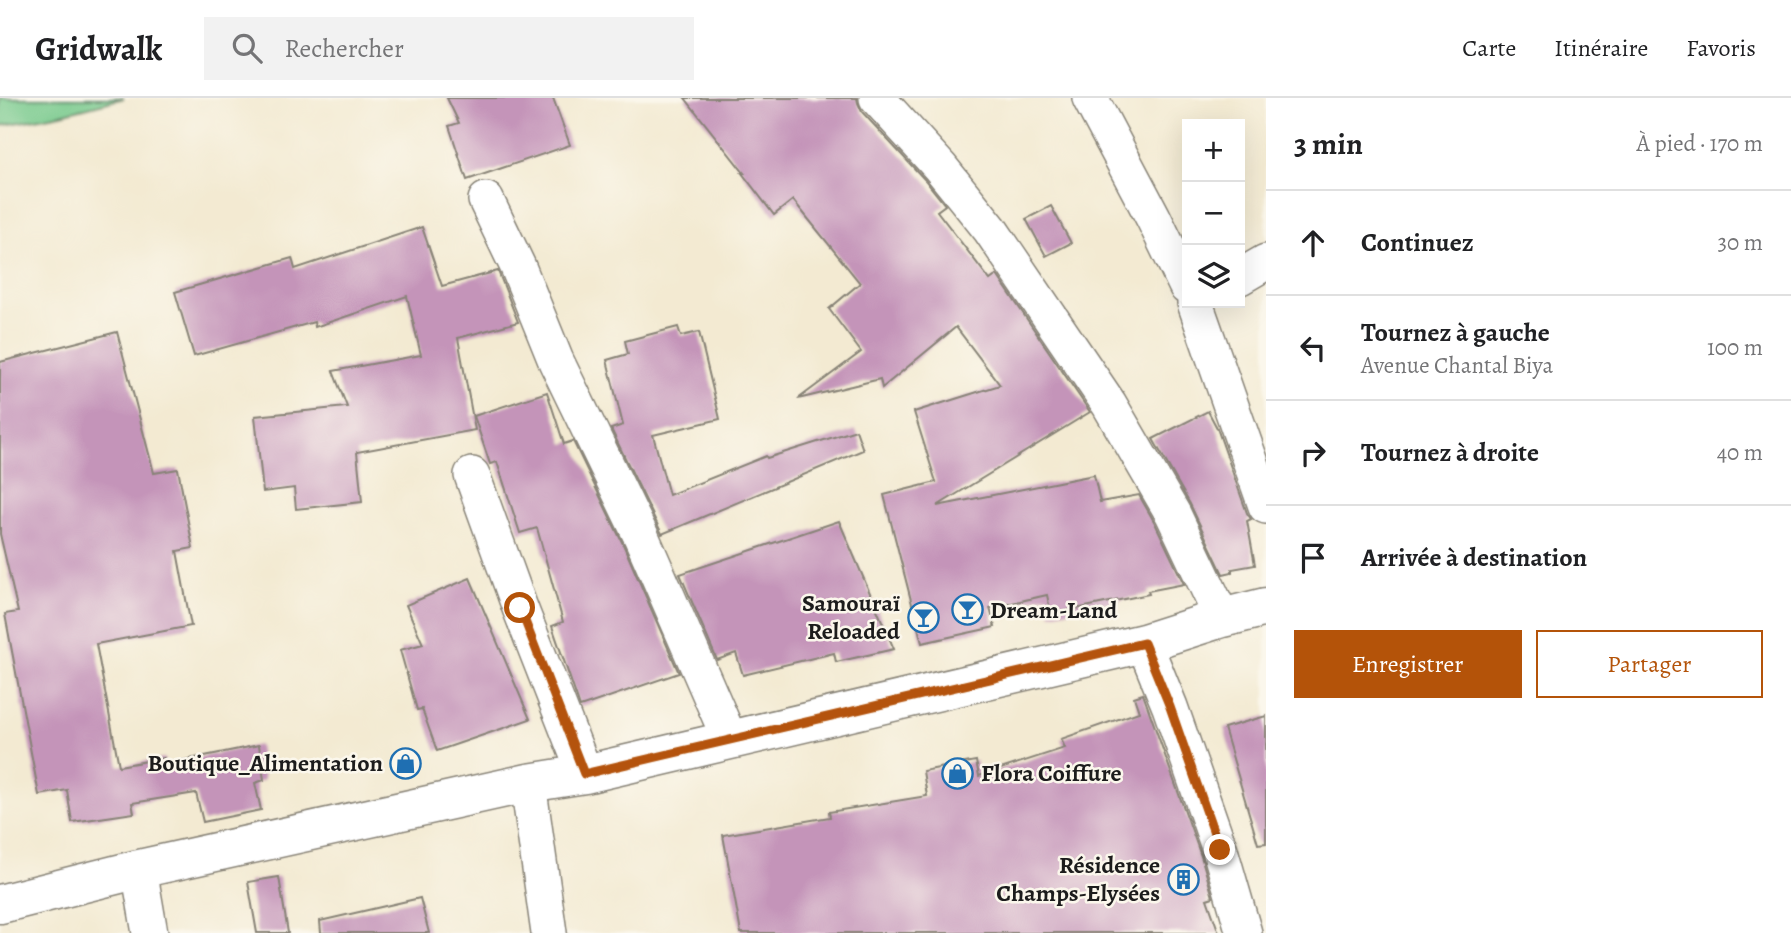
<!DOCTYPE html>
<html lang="fr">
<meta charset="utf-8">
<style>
body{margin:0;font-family:Alegreya,serif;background:#f2f2f2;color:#202124}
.controls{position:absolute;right:21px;top:21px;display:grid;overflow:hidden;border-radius:0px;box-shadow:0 7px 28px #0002}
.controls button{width:63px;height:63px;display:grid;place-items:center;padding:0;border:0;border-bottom:2px solid #e0e0e0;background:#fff;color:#202124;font:35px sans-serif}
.stop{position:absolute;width:21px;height:21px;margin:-16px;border:5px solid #b45309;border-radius:50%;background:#fff}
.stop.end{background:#b45309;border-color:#fff;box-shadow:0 2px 7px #0008}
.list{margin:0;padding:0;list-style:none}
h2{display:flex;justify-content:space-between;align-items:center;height:91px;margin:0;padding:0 28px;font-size:30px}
h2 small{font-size:23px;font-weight:400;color:#757577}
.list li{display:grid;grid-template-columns:46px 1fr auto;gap:21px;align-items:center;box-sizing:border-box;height:105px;padding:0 28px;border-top:2px solid #e0e0e0}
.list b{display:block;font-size:26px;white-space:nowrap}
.list p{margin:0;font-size:23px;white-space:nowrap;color:#757577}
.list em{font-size:23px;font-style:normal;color:#757577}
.actions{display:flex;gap:14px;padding:21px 28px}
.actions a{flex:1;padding:16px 0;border:2px solid #b45309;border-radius:0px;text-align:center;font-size:24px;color:#b45309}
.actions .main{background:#b45309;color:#fff}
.icon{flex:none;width:38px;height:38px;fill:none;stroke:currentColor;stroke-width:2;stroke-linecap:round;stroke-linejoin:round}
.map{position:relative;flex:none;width:1266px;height:835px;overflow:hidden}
header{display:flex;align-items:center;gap:42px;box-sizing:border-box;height:98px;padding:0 35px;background:#fff;border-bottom:2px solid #e0e0e0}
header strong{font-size:33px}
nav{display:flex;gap:38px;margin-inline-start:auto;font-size:24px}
.search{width:490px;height:63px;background:#f2f2f2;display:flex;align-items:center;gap:18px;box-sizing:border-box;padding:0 24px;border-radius:0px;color:#757577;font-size:26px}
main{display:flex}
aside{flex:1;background:#fff}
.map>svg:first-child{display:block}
</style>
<header>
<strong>Gridwalk</strong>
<div class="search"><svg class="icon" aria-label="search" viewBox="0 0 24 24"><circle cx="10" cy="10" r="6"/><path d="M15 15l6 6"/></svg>Rechercher</div>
<nav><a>Carte</a><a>Itinéraire</a><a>Favoris</a></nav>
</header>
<main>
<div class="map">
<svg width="1266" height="835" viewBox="0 0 1266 835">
<rect width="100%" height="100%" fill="#fbf7ec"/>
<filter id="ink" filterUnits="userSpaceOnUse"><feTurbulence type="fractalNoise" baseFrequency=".0143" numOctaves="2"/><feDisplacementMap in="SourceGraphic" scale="14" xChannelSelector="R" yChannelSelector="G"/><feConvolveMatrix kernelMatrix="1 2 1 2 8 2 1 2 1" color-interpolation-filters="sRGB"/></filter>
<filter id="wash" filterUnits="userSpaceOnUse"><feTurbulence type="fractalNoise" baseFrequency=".00686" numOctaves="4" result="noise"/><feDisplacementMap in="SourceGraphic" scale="28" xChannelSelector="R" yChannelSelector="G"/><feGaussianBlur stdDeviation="1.57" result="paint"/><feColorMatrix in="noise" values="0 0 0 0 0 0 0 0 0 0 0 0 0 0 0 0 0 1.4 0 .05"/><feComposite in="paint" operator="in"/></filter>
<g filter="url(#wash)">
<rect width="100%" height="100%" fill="#f3ead2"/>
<polygon fill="#77c98c" stroke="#4a7254" stroke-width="2" points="0,0 124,0 61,16 0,28"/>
<g id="blocks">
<g fill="#c494b9">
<polygon points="447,0 553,0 570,47 467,82 449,28 459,25"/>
<polygon points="685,0 857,0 858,5 862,14 925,82 945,107 937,113 990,182 997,177 1090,314 937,408 1094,377 1100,404 1139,397 1155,425 1184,486 1148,493 1149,496 1051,516 1047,497 990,510 995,529 922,545 884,397 936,384 914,314 1000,287 956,229 882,290 880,281 798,301 861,254 829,211 860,185 793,102 774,117 742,75 744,75"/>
<polygon points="1051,108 1071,145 1046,158 1026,121"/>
<polygon points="422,129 442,188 498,173 518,224 458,240 475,332 357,354 362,404 296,411 294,390 263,394 255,318 347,309 333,273 421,257 407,198 315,229 314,224 194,258 175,194 292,160 295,171"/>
<polygon points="678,229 681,238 699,234 720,321 653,337 669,397 766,358 767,360 856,332 863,352 662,436 611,331 623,327 607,262 628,256 625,243"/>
<polygon points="117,234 154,375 178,371 193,450 177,453 191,528 96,546 119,668 164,660 165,666 259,647 264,682 255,685 261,712 203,724 196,695 132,705 134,715 72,724 67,692 39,697 5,516 18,514 0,436 0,264"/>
<polygon points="547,294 564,346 573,343 623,446 679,575 580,609 552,528 563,524 537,430 520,435 497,364 490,366 474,318"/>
<polygon points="1208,313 1217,330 1247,415 1251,421 1247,423 1255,467 1232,471 1232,474 1223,476 1190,406 1153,341"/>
<polygon points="839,423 894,551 836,564 834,555 743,577 736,555 717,562 680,476"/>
<polygon points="470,480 530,621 437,653 422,611 417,612 400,552 423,546 406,507"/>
<polygon points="1143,596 1201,758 1213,799 1207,801 1219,835 741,835 723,737 830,719 829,714 927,698 923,673 976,663 979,678 1065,650 1061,641 1139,614 1134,599"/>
<polygon points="1266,618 1266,745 1258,746 1224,630"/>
<polygon points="279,779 288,835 257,835 248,784"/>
<polygon points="420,800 429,835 321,835 320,823"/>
</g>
</g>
</g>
<g filter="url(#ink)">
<use href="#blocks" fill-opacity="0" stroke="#888377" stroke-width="2"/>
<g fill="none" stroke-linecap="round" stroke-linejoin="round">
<defs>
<g id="street">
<polyline points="877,0 940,69 990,131 1109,306 1173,416 1222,520"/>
<polyline points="1090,0 1153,119 1187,189"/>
<polyline points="486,102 518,169 556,263 641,438 730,642"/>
<polyline points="1240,179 1266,164"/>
<polyline points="1195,205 1266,408"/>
<polyline points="472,377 520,510 585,676"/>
<polyline points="1144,545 1170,609 1220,752 1244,835"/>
<polyline points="528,685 549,835"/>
<polyline points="139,771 150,835"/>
</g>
<polyline id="secondary" points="0,806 139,771 528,685 585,676 1144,545 1222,520 1266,509"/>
</defs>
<use href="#street" stroke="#888377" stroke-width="38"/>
<use href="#secondary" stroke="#888377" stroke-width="41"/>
<use href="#street" stroke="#fff" stroke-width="35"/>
<use href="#secondary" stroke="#fff" stroke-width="38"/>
</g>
</g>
<g fill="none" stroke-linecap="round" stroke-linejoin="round" filter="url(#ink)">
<polyline stroke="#b45309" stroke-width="9" points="520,510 584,676 1144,545 1170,609 1220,752"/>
</g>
<defs>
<symbol id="bar-ring" viewBox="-11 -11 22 22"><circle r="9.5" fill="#fbf7ec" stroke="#1f6fb2" stroke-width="1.5"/><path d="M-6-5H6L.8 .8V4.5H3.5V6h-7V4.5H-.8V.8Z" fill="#1f6fb2"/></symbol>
<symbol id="shop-ring" viewBox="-11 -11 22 22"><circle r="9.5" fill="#fbf7ec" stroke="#1f6fb2" stroke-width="1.5"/><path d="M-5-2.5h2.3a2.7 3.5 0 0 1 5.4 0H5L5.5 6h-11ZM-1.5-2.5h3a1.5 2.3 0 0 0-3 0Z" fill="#1f6fb2"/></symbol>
<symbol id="building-ring" viewBox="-11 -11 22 22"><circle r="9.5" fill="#fbf7ec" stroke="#1f6fb2" stroke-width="1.5"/><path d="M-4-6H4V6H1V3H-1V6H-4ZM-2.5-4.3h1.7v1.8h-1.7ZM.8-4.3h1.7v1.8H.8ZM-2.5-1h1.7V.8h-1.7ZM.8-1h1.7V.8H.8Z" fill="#1f6fb2"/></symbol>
</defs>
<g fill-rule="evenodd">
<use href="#bar-ring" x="950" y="494" width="35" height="35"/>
<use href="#bar-ring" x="906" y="502" width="35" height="35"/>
<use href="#shop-ring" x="388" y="648" width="35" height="35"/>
<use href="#shop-ring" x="940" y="658" width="35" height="35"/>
<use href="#building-ring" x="1166" y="764" width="35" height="35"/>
</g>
<g text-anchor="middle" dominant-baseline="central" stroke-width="5" stroke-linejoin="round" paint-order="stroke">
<g font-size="24" font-weight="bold" fill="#1c1c1c" stroke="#fbf7ec" text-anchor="end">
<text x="900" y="505">Samouraï<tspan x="900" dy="28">Reloaded</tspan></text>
<text x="990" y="512" text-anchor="start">Dream-Land</text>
<text x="383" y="665">Boutique_Alimentation</text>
<text x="981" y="675" text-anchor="start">Flora Coiffure</text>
<text x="1160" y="767">Résidence<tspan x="1160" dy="28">Champs-Elysées</tspan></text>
</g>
</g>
</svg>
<div class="controls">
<button>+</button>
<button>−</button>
<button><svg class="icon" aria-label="layers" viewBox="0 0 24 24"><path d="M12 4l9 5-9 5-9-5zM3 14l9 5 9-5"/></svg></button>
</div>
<div class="stop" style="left:520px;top:510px"></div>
<div class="stop end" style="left:1220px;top:752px"></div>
</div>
<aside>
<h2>3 min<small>À pied · 170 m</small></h2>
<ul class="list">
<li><svg class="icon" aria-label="ahead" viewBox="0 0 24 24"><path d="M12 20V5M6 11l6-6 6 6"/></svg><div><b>Continuez</b></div><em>30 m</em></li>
<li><svg class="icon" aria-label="left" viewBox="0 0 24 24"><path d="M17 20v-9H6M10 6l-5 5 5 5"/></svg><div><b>Tournez à gauche</b><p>Avenue Chantal Biya</p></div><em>100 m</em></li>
<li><svg class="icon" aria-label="right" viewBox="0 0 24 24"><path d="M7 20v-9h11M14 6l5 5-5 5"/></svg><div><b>Tournez à droite</b></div><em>40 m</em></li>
<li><svg class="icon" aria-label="arrive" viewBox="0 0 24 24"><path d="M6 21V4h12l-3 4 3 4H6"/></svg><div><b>Arrivée à destination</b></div></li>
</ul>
<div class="actions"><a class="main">Enregistrer</a><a>Partager</a></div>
</aside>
</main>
